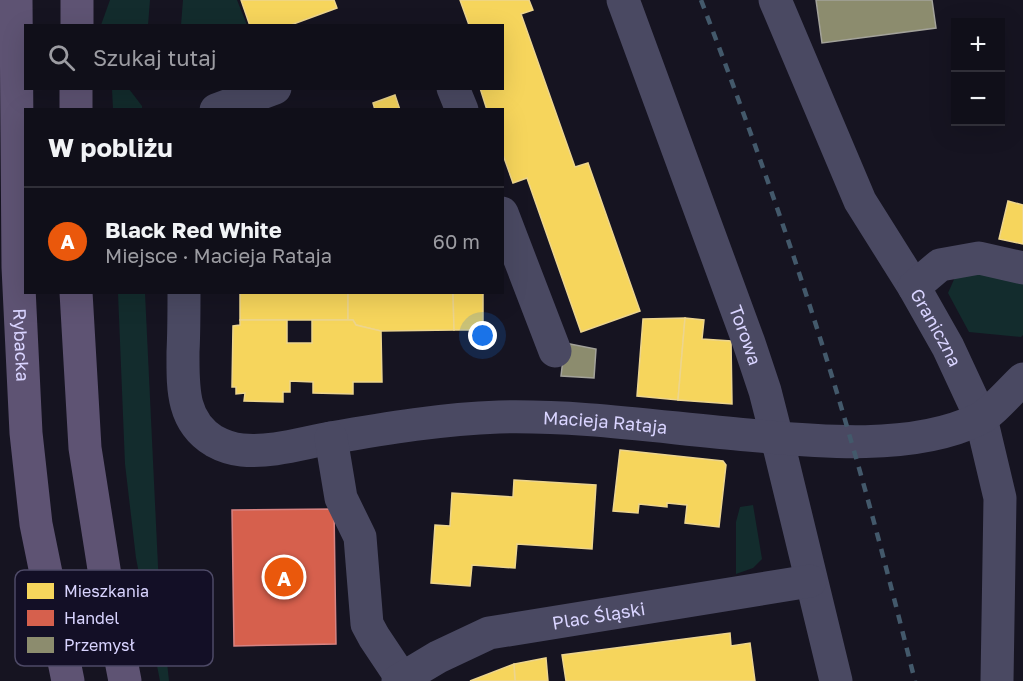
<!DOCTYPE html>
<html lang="pl">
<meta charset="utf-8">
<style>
body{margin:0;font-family:"Golos Text",sans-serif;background:#1e1d26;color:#f1f3f6}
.controls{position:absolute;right:18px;top:18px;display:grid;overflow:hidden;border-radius:0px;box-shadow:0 6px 24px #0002}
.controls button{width:54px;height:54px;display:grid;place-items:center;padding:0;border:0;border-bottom:2px solid #302f38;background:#100f19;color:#f1f3f6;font:30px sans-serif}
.you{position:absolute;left:483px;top:336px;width:21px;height:21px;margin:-15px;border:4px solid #fff;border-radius:50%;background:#1a73e8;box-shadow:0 0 0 9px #1a73e833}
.badge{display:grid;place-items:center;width:39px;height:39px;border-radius:50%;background:#ea580c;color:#fff;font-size:20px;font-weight:700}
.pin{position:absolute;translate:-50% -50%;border:3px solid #fff;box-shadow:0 2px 6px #0006}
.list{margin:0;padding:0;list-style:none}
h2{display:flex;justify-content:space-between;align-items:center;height:78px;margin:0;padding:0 24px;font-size:26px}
h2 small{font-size:20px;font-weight:400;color:#9c9ca2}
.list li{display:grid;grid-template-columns:39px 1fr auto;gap:18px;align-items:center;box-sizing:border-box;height:108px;padding:0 24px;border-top:2px solid #302f38}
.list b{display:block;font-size:22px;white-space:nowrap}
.list p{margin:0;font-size:20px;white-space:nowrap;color:#9c9ca2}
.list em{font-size:20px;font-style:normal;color:#9c9ca2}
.icon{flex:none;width:33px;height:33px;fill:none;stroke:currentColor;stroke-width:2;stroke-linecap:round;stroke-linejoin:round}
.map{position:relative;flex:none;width:1023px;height:681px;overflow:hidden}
.search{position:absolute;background:#100f19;box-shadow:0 6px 24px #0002;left:24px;top:24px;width:480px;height:66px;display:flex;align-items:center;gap:15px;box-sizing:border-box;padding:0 21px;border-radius:0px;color:#9c9ca2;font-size:22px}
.panel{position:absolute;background:#100f19;box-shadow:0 6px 24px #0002;left:24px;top:108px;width:480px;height:186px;border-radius:0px}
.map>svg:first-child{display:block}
</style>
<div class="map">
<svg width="1023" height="681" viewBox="0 0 1023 681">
<rect width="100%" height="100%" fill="#161421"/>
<g fill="#132c2d">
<polygon points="110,0 150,0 148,25 101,25"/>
<polygon points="183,0 237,0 247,25 181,25"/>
<polygon points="112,89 129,89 142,106 142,109 113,109"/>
<polygon points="963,270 1023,281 1023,335 1021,337 969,332 948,293 956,275"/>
<polygon points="118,293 145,293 159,587 169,681 160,681 136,558 125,464"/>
<polygon points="753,505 762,559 753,568 736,574 736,522 740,507"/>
</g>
<g fill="#f6d55c" stroke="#edd58d" stroke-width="1.5">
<polygon points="241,0 334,0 337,8 288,26 250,26"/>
<polygon points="460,0 529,0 533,10 521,14 575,167 588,163 640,311 581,332 527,178 513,183 502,152 502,110 487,110 480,88 502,88 502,26 467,26 469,25"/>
<polygon points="395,95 400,110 375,110 373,103"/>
<polygon points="1008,201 1023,205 1023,244 999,239"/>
<rect x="240" y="292" width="108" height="28"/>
<polygon points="348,292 453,292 454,330 381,331 356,325 353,320 348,320"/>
<polygon points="453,292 483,292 483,330 454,330"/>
<polygon points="685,318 678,400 637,396 643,319"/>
<polygon points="685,318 704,320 702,339 731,341 732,404 678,400"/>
<polygon points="240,320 287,320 287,343 312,343 312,320 353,320 356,325 381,331 382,382 353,382 353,394 313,393 313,382 290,381 290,392 283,392 283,402 244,401 245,393 236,394 236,387 232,387 233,326 240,325"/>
<polygon points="620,450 723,461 726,465 719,527 685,523 687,505 667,503 667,507 639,504 638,513 613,511"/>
<polygon points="514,480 596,485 592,549 517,544 515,568 472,565 470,586 431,583 435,525 450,526 452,493 513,497"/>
<polygon points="730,633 731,646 750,643 755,681 566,681 562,655"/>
<polygon points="546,658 548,681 515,681 514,664"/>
<polygon points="514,664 515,681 470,681"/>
</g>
<polygon fill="#d6604d" stroke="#d78382" stroke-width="1.5" points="334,509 336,644 234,646 232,510"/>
<g fill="#8c8c6e" stroke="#a3a29a" stroke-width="1.5">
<polygon points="816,0 932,0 936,28 822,43"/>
<polygon points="565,343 596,349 594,378 561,376"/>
</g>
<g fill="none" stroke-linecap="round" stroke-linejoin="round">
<g stroke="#4a4962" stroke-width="33">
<path id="s1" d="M623,0L749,343L765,391L777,438L836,681"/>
<path id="s2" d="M775,0L860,201L914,287L948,347L981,418L1000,498L997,681"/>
<polyline points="453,88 462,110"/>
<polyline points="216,110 275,88"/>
<polyline points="502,213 555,351"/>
<polyline points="914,287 940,265 979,258 1023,268"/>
<path id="s3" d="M184,292C184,312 184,332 183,352C183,386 181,421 214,441C223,446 232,449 242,450C271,453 303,443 331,438C387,428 443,419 499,417C582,415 665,428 748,435C818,442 914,451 979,419C992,413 1012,389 1023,379"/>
<polyline points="331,438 341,498 360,537 367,624 374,637 402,679"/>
<path id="s4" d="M398,681L438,657L489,633L810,581"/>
</g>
<g stroke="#5e5373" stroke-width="33">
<path id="s5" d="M16,0L18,267L26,433L36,524L68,681"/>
<polyline points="77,26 77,0"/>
<polyline points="76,110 76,88"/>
<polyline points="76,292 85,448 107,588 125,681"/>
</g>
<path stroke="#43596b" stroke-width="4.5" stroke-dasharray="9 8" stroke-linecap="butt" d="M701,0C757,146 809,294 852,444C875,522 895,602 915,681"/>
</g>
<g text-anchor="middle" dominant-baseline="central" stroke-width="6" stroke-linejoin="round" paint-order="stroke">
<g font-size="18" fill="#d9d4ff" stroke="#130f26">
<text stroke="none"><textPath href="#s2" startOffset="366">Graniczna</textPath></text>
<text stroke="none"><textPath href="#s1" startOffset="357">Torowa</textPath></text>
<text stroke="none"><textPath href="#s5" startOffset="345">Rybacka</textPath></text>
<text stroke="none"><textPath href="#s3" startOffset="555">Macieja Rataja</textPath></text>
<text stroke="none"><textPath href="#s4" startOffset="214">Plac Śląski</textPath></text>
</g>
</g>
<rect x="15" y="570" width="198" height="96" rx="9" fill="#130f26" stroke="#4e4a67" stroke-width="1.5"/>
<rect x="27" y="583" width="27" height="16" fill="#f6d55c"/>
<rect x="27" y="610" width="27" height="16" fill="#d6604d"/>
<rect x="27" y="637" width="27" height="16" fill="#8c8c6e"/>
<g font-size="16" fill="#d9d4ff">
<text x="64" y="597">Mieszkania</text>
<text x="64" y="624">Handel</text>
<text x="64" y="651">Przemysł</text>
</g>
</svg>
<div class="controls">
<button>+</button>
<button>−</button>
</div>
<div class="you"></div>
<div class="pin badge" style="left:284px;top:577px">A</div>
<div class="search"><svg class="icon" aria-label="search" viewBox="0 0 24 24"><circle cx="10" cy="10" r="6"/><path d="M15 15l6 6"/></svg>Szukaj tutaj</div>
<section class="panel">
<h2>W pobliżu<small></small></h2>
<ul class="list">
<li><span class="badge">A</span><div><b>Black Red White</b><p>Miejsce · Macieja Rataja</p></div><em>60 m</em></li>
</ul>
</section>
</div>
